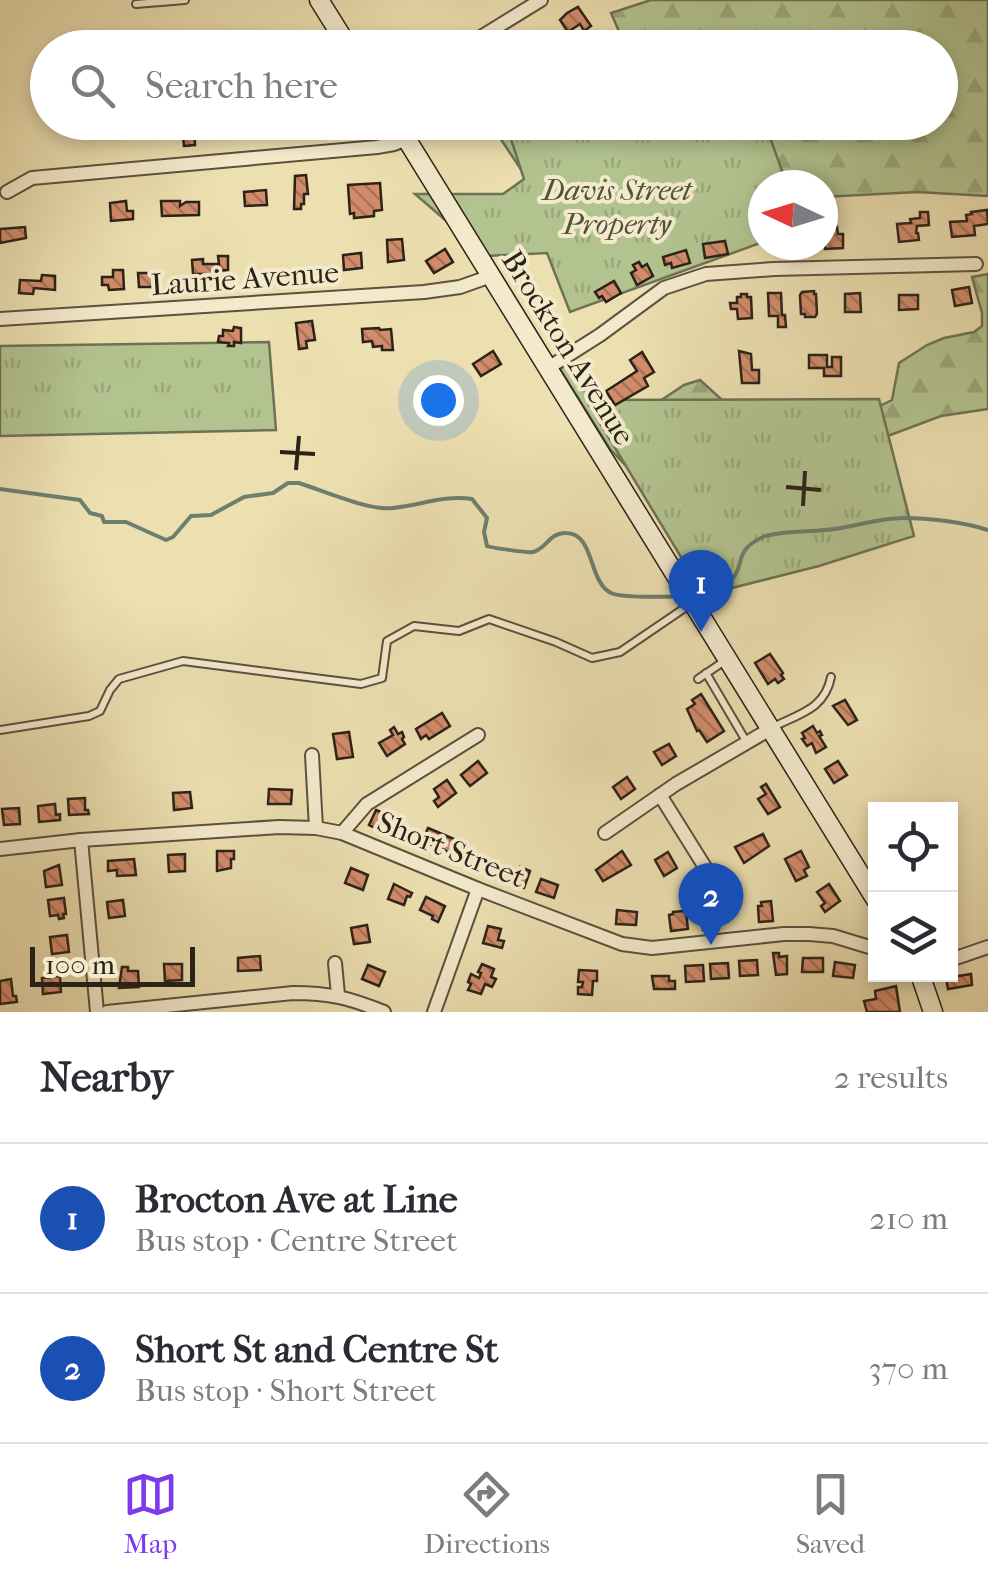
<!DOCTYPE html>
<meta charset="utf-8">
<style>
body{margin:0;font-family:"IM FELL French Canon",serif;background:#f2f2f3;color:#2b2b33}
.controls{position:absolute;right:30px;bottom:30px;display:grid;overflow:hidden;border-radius:0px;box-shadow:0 5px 15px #0003}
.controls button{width:90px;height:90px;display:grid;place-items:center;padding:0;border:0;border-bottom:2px solid #e1e1e2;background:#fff;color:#2b2b33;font:50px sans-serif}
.compass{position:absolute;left:748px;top:170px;width:90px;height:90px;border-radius:50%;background:#fff;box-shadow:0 5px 15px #0003;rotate:274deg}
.scale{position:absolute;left:30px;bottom:25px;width:165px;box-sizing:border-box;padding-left:10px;border:5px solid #2b2218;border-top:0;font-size:28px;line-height:35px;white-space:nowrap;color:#2b2218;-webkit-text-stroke:8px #f3eacc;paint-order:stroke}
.you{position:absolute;left:438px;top:400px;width:35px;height:35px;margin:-25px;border:8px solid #fff;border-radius:50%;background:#1a73e8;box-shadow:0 0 0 15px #1a73e833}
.badge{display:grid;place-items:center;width:65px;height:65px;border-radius:50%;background:#7c3aed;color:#fff;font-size:32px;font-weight:700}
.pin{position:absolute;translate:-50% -82px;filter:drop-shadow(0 2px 5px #0008)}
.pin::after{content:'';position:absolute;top:52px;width:35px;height:30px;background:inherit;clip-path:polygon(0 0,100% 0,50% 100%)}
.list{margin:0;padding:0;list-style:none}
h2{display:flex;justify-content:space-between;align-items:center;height:130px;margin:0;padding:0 40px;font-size:42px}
h2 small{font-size:32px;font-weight:400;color:#7c7c81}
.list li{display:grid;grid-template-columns:65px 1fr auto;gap:30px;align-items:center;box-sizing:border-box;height:150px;padding:0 40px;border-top:2px solid #e1e1e2}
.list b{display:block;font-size:38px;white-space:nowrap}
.list p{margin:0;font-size:32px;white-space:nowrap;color:#7c7c81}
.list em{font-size:32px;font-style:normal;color:#7c7c81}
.icon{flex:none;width:55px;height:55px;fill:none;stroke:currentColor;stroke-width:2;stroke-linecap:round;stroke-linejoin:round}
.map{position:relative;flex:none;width:988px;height:1012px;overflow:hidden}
.search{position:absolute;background:#fff;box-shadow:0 5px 15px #0003;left:30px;right:30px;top:30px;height:110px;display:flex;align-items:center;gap:25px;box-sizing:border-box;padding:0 35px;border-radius:55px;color:#7c7c81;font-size:38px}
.sheet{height:430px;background:#fff}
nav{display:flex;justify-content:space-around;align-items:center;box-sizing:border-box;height:140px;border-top:2px solid #e1e1e2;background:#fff;font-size:28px;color:#7c7c81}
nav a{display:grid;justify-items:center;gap:5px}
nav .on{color:#7c3aed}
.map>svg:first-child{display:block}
</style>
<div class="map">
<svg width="988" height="1012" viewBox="0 0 988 1012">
<defs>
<pattern id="forest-firs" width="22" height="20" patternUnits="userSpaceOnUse" patternTransform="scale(2.5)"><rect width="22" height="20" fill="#b2c390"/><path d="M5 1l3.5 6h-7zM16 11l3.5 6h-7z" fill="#99a77b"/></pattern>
<pattern id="park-tufts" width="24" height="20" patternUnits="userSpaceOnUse" patternTransform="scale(2.5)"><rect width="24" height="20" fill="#b2c390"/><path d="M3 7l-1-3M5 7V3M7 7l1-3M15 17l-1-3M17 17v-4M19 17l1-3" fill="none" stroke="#99a77b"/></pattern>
<pattern id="building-back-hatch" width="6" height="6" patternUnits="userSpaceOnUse" patternTransform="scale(2.5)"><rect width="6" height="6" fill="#d28c6b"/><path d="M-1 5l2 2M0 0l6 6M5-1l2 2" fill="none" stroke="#ab7257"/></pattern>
</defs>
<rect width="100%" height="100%" fill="#ecdfb0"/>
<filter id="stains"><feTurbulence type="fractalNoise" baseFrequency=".002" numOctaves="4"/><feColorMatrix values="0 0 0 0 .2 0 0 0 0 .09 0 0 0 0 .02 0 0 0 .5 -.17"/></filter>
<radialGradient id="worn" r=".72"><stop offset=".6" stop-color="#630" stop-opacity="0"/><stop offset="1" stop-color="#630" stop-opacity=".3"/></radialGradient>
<g fill="url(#forest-firs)" stroke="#6e7254" stroke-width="2.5">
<polygon points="651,0 988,0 988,196 917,192 823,197 823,185 530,183 494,129 504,123 940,122 940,48 622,47 625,45 611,13"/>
<path d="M988,274V409L941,416L853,449L626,466L610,449L560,369L571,362C584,381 600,398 611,418L633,419L684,385L700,380L733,410L853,419L892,400L899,363L927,345L944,338L974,332L982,326V313L972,277Z"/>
</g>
<g fill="url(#park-tufts)" stroke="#6e7254" stroke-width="2.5">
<polygon points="528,122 765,123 787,185 763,185 763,242 570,312 547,253 487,256 415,194 503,194 524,179 508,130"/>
<polygon points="269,342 276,430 0,436 0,346"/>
<polygon points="879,399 914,536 819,566 704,595 586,400"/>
</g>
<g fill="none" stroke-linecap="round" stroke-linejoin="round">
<g stroke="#6d7f6f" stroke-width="4">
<path d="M0,489L80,500L90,513L102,516L104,522H126L166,540L173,537L191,516L211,515L244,497L273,493L288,483H299C324,491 369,511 393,508C421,505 444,495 472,499L487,518L484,532L487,546C492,548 529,553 533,552C546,549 550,532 566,533C595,533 588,582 611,593C622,598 668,597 681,596"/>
<path d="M696,593C708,591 723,588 732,579C745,567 733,550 763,537C778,531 808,532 825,530C851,528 877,518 903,518C929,518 963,522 988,530"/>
</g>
</g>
<g fill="url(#building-back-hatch)" stroke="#2b2218" stroke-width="2.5">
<polygon points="578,7 591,26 584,31 580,24 568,32 560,20 567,13"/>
<polygon points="212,122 213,127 194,128 195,145 184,146 182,127 193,126 193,123 197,122"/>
<polygon points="254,122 280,122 280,136 255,137"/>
<polygon points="318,122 345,122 345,131 318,133"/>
<polygon points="127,123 162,123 162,136 128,138"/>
<polygon points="306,175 308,194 304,194 304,204 301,204 301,209 294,209 295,176"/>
<polygon points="380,183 382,210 374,211 374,216 354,218 354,213 350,214 348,185"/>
<polygon points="266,190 267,205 245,206 244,192"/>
<polygon points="126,201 127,211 133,211 133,219 111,221 110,203"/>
<polygon points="161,201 180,201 180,206 186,202 199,202 199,215 162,216"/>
<polygon points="987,210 988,224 974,226 975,235 952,237 950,222 967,221 966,215 972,214 971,212"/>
<polygon points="920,212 928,212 929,225 917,226 916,233 918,233 919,240 899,242 897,224 911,223 910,219 920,218"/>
<polygon points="25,227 26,238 0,243 0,229"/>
<polygon points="829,227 837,227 838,234 843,234 843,248 825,249 825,234 829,234"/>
<polygon points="402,239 404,260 388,262 387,240"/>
<polygon points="725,241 728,254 705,258 703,244"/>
<polygon points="445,249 453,262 434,273 426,261"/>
<polygon points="686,250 690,263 672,268 671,263 665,265 663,257"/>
<polygon points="361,253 362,268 344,270 343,255"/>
<polygon points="218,256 228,256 228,270 217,271 217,278 204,278 204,274 193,274 192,260 203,259 203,264 219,264"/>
<polygon points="518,262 530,280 519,287 509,272 516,268 514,265"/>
<polygon points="639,262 642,267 647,264 653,276 637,285 631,273 636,270 633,265"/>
<polygon points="113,270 123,270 124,289 109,290 108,285 102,285 102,277 113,277"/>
<polygon points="138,273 157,273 157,287 139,287"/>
<polygon points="42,275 55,276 55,290 34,288 33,294 19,293 20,280 41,281"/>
<polygon points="614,281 621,293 606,302 602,296 599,298 595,292"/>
<polygon points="969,287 972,303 955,306 952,290"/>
<polygon points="814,291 814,294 816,294 817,314 815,317 805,317 805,314 801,314 800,295 802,292"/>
<polygon points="768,293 781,293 782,315 785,315 786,327 778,327 778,316 769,316"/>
<polygon points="860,293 861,312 845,312 845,294"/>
<polygon points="741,294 747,294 747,297 751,297 752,318 738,319 737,309 731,309 730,303 737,303 737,297 741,297"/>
<polygon points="899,295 918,295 918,309 899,310"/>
<polygon points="312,321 315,340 306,341 307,348 299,349 296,323"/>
<polygon points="234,327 241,328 241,343 234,342 234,346 228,346 229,343 218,342 219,336 223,336 223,330 233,331"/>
<polygon points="379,328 380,330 391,329 393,350 382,350 382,346 373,347 372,341 363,342 362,329"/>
<polygon points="493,351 501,364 481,376 473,364"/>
<polygon points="739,351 751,354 752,370 759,370 759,383 742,383"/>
<polygon points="642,352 654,372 644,378 648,386 615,405 606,391 637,371 630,360"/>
<polygon points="809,355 827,355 827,367 832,367 832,357 841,357 841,376 824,376 824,368 809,368"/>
<polygon points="770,654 783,673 781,675 784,679 778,683 775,679 768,684 755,663"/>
<polygon points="701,694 724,731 707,742 699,730 697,731 687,709 695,704 692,700"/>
<polygon points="845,700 857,720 848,725 833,706"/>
<polygon points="442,713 450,726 429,739 426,735 421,739 416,729"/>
<polygon points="813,726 817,733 820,731 822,735 819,736 826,747 816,753 812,743 807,746 802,739 805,738 802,733"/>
<polygon points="394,727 398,734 402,732 404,737 402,739 405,744 387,756 379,743 393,735 390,730"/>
<polygon points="349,732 353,757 337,759 333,734"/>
<polygon points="669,744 676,756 662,765 654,752"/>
<polygon points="478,761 487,773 470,786 461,775"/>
<polygon points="838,761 847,775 834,783 825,769"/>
<polygon points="627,777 635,789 621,799 613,787"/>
<polygon points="447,780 456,793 438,807 434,801 439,797 434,789"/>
<polygon points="766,784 780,807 768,814 758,799 766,794 761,787"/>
<polygon points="269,789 292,790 291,804 268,804"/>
<polygon points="190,792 192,808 174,810 173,793"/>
<polygon points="85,798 85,810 88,810 89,814 69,815 68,799"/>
<polygon points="55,804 56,815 60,814 60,820 39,822 38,806"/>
<polygon points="19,808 20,824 4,825 2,809"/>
<polygon points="376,810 395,818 390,828 380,823 377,829 369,825"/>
<polygon points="428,828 461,842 456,855 422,841"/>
<polygon points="763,834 769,846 744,863 735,847"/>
<polygon points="217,851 234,851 234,859 231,859 231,868 217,871"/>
<polygon points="622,851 631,865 603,881 596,870"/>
<polygon points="801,851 809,867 804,870 807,876 796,881 785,859"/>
<polygon points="668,852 677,868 664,876 655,860"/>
<polygon points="185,854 185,871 169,872 168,855"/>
<polygon points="134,859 136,875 117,876 117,870 108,871 108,861"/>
<polygon points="59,865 62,885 46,887 44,871"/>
<polygon points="520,867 530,871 524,888 504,881 509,868 519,871"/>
<polygon points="351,868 368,875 363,890 345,883"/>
<polygon points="541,879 558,885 554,898 536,892"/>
<polygon points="394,884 412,893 410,897 407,896 404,905 388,899"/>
<polygon points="829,884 840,901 825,912 821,906 825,903 817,892"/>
<polygon points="426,897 445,906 438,922 432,919 433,916 420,910"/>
<polygon points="64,898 66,914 63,914 64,918 59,919 58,915 50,916 48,900"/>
<polygon points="123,900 125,916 109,918 107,902"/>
<polygon points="771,901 773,921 759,922 758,906 762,906 761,902"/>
<polygon points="709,904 709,907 715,907 718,930 703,930 699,914 702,911 701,905"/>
<polygon points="617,910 637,912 636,925 616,924"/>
<polygon points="683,911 686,913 688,929 671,931 669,915 673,914 673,912"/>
<polygon points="367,925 370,942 354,944 351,928"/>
<polygon points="488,926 501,929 498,940 504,941 502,948 483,943"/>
<polygon points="67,935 69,952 52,954 50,937"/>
<polygon points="773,953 779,953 779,957 787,956 787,974 776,975"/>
<polygon points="260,956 261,970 238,971 238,958"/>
<polygon points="803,958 823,958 823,972 802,972"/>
<polygon points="757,960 758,975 740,976 739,961"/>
<polygon points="835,962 855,965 853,978 833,976"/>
<polygon points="728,963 729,978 711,979 710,964"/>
<polygon points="164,964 182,964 182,980 165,981"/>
<polygon points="482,964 494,969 491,977 496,979 492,987 485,984 481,994 468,990 471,984 468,982 471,974 479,978 481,973 478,972"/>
<polygon points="368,965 385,972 379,986 362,979"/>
<polygon points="703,965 704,981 686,982 685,966"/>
<polygon points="122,967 128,967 128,971 138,971 139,987 119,988"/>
<polygon points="579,970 597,971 597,981 593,981 592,995 578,994 578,987 582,987 583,982 578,982"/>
<polygon points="971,974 972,985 948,989 946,978"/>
<polygon points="60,976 61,992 43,994 42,978"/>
<polygon points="652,976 669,976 669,981 675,981 675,989 654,989"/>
<polygon points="11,979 13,996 16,996 17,1002 0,1004 0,981"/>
<polygon points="896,986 900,1012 867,1012 864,1001 876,999 875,991"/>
</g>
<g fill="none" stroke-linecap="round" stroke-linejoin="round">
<defs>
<g id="service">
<polyline points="136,4 185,0"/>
<polyline points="261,43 271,42 277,48"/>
<polyline points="314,48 341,36"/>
<polyline points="706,673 746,741"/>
<polyline points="698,679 726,660"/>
<path d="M773,727C799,714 825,709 831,677"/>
<polyline points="0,730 89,716 100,711 110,690 119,679 183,661 361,684 382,678 387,641 414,626 459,631 489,619 556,642 592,658 620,652 692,603"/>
</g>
<g id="minor">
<polyline points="463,48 541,0"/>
<polyline points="7,192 32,178 377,147 394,144 407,139"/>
<polyline points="0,319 424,292 460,287 491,276"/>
<polyline points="548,368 600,335 664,288 706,274 774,269 976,264"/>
<polyline points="312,755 316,828"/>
<polyline points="660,795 713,880"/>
<polyline points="342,833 367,804 478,735"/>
<polyline points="605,833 676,784 772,728"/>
<polyline points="81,840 97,1012"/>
<polyline points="0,849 81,840 279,827 316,828 342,833 478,889 622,944 652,948 784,934 809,934 833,936 876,949"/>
<polyline points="950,960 988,947"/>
<polyline points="335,963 338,995"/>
<path d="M107,1012L293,993C329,993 350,998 384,1012"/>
<polyline points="434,1012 478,889"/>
</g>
<g id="secondary">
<polyline points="319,0 349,48"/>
<polyline points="396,122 876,900"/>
<polyline points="920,974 933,1012"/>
</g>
</defs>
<use href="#service" stroke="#5b513e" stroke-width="10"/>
<use href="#minor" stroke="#5b513e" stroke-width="16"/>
<use href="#secondary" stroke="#2b2218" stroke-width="21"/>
<use href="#service" stroke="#f3eacc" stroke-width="6"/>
<use href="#minor" stroke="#f3eacc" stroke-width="12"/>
<use href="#secondary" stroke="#f3eacc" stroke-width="18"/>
</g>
<path fill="none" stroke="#2b2218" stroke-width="4" d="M280,452L315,454M296,470L299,436M786,487L821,490M803,506L805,471"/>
<g text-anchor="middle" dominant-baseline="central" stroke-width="8" stroke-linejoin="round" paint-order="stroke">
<g font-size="30" font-style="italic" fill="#54523c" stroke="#f3eacc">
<text x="617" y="190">Davis Street<tspan x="617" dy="34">Property</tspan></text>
</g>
<g font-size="30" fill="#2b2218" stroke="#f3eacc">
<text transform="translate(245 279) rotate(-4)">Laurie Avenue</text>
<text transform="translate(568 348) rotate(58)">Brockton Avenue</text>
<text transform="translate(451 850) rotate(22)">Short Street</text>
</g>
</g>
<rect width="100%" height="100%" filter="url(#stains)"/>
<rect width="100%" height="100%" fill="url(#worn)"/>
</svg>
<div class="controls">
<button><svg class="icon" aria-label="locate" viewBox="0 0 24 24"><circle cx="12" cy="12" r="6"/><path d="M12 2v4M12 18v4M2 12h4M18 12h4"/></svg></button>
<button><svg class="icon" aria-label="layers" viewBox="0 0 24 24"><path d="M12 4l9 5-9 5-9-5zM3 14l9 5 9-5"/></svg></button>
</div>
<svg class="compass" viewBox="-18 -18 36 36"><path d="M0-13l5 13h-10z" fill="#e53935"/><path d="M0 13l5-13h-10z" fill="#7c7c81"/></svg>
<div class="scale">100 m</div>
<div class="you"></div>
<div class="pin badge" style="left:701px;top:632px;background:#1a4fb4">1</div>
<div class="pin badge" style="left:711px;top:945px;background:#1a4fb4">2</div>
<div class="search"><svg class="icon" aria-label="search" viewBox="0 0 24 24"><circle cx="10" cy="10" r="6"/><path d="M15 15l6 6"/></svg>Search here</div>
</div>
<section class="sheet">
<h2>Nearby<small>2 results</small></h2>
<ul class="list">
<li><span class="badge" style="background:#1a4fb4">1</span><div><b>Brocton Ave at Line</b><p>Bus stop · Centre Street</p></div><em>210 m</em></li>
<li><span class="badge" style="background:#1a4fb4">2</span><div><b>Short St and Centre St</b><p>Bus stop · Short Street</p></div><em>370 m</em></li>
</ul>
</section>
<nav>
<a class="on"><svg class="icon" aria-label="map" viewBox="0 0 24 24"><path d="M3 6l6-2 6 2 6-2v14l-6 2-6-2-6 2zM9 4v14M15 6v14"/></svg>Map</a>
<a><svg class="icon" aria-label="directions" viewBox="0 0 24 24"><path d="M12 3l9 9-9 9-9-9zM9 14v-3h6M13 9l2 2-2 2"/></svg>Directions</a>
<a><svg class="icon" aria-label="saved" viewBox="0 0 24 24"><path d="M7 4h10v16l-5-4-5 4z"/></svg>Saved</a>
</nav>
